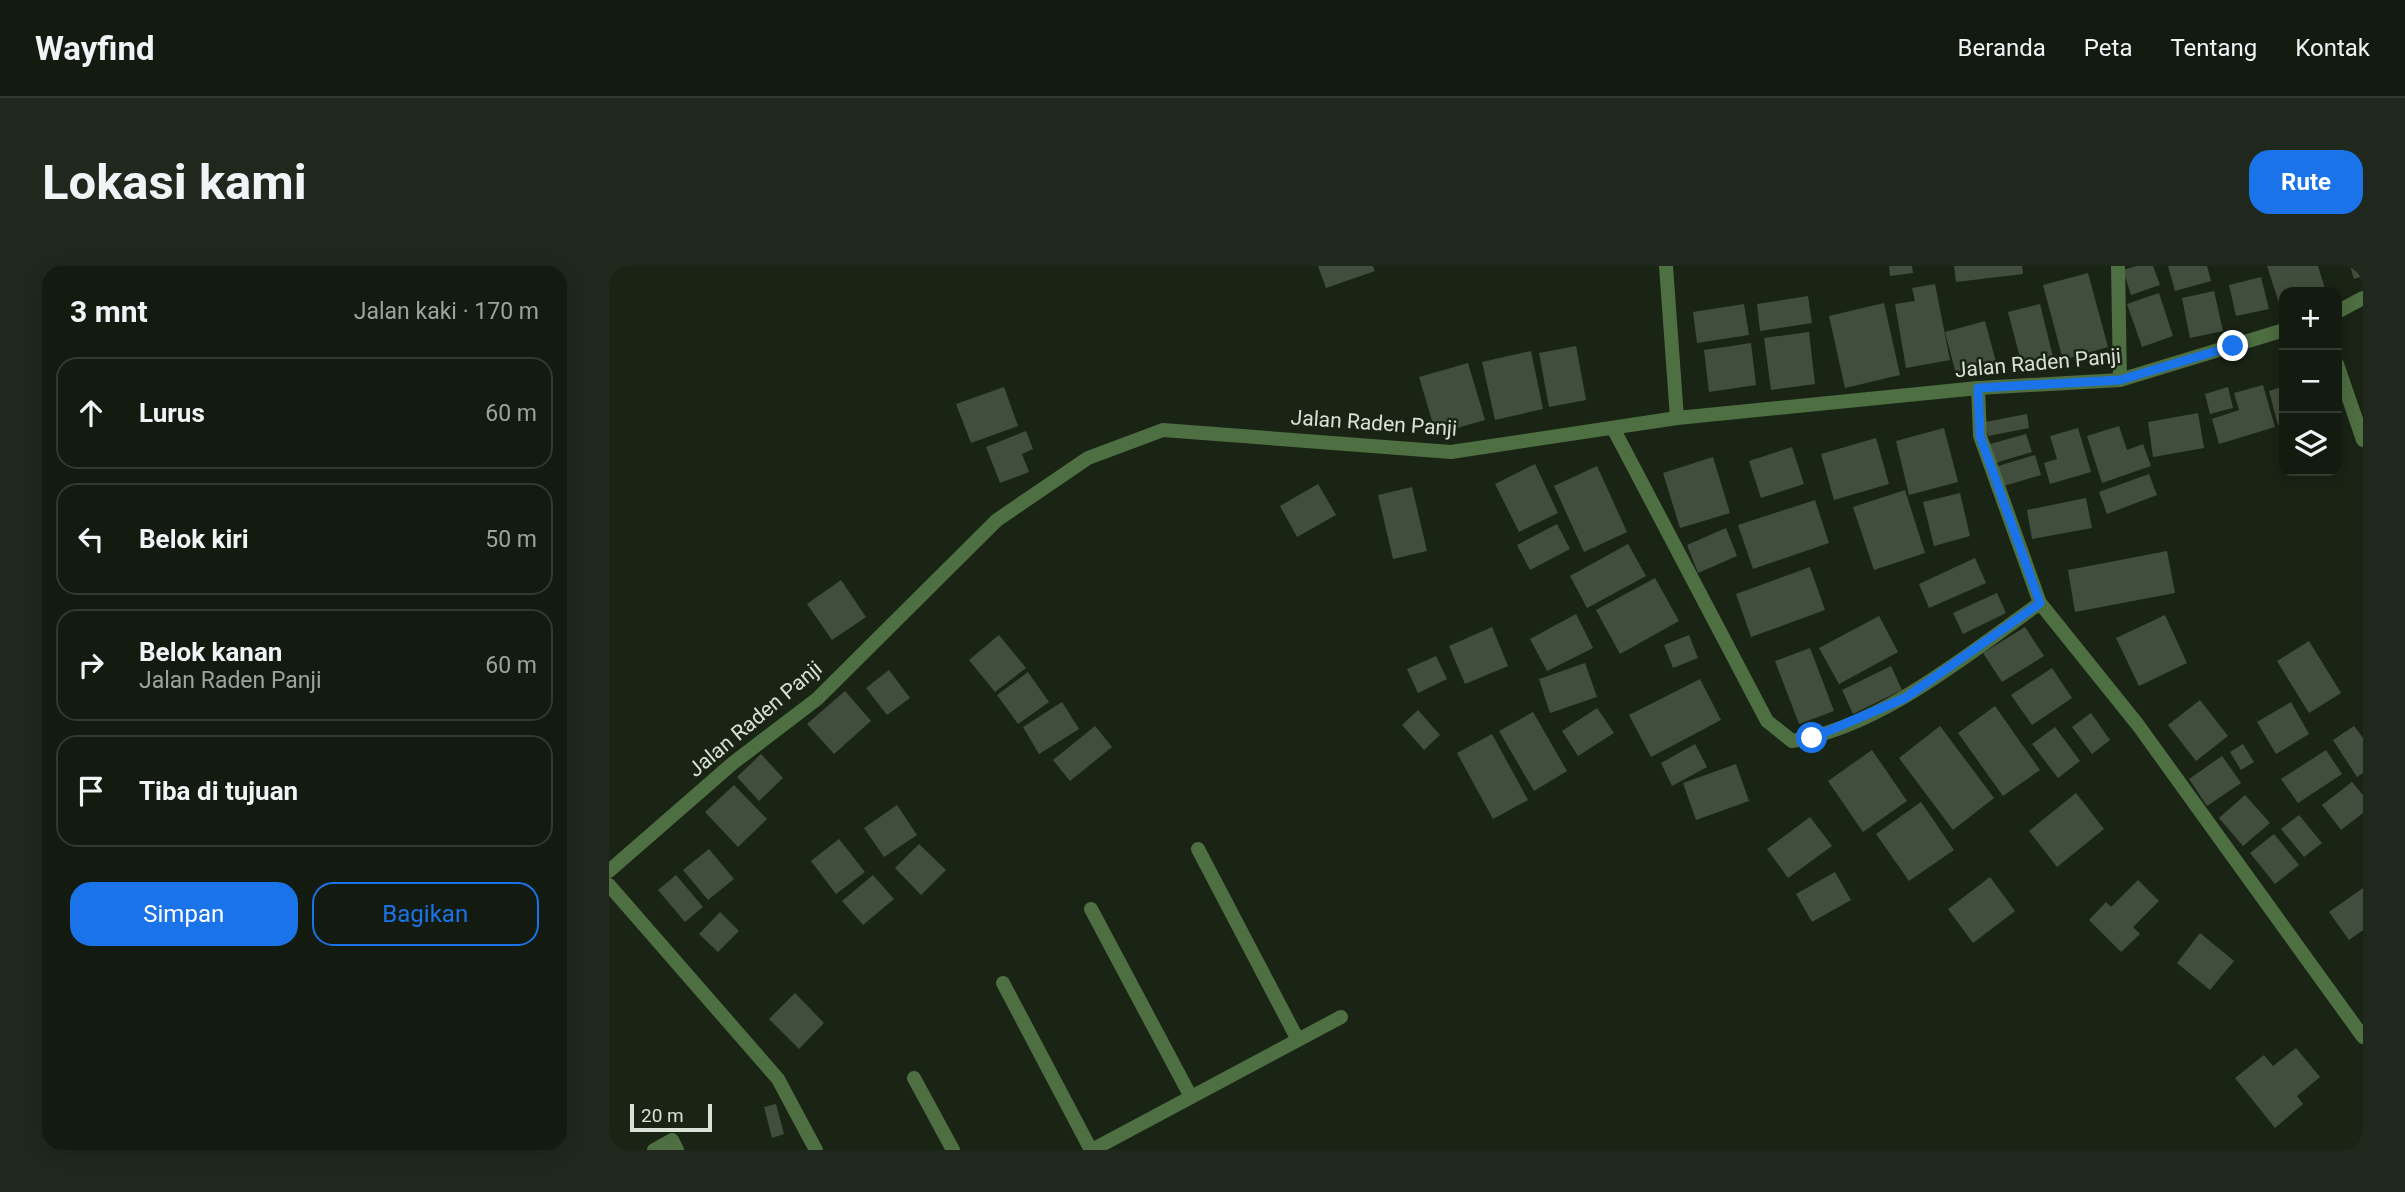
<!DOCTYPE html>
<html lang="id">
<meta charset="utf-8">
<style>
body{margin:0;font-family:Roboto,sans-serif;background:#20281e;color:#f1f3f6}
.controls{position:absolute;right:21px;top:21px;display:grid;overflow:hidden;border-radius:14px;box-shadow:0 4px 18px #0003}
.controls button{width:63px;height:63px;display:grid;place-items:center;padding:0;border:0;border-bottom:2px solid #323930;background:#131b10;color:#f1f3f6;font:35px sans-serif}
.scale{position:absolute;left:21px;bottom:18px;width:82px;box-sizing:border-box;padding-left:7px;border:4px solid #d9e0d6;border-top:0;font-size:19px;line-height:24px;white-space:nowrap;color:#d9e0d6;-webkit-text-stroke:5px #192415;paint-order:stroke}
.stop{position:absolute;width:21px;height:21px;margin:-16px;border:5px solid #1a73e8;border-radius:50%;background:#fff}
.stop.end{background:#1a73e8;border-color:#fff;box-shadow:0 2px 7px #0008}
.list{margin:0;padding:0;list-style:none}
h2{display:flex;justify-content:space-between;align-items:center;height:91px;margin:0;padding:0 28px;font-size:30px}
h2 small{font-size:23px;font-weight:400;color:#9da19f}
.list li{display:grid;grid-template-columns:46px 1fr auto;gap:21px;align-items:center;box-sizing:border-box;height:112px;margin:0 14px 14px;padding:0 14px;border:2px solid #323930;border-radius:21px}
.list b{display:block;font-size:26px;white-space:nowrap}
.list p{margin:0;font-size:23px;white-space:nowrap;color:#9da19f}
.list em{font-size:23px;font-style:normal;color:#9da19f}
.actions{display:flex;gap:14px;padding:21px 28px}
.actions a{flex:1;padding:16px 0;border:2px solid #1a73e8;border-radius:21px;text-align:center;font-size:24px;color:#1a73e8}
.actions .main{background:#1a73e8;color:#fff}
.icon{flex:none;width:38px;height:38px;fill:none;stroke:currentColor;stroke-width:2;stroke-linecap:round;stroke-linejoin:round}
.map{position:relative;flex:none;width:1754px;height:884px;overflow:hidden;border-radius:21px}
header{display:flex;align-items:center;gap:42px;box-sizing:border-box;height:98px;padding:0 35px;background:#131b10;border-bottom:2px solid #323930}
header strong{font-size:33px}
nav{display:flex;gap:38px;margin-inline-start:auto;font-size:24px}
.intro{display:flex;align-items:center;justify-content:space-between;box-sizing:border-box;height:168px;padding:0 42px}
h1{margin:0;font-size:49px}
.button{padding:18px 32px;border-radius:21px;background:#1a73e8;color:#fff;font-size:24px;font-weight:700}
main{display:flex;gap:42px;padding:0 42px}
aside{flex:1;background:#131b10;border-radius:21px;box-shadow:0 4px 18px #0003}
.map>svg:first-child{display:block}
</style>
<header>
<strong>Wayfind</strong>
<nav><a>Beranda</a><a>Peta</a><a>Tentang</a><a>Kontak</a></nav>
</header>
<div class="intro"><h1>Lokasi kami</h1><a class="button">Rute</a></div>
<main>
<aside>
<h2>3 mnt<small>Jalan kaki · 170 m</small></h2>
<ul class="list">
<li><svg class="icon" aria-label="ahead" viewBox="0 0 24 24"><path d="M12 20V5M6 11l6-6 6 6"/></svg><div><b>Lurus</b></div><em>60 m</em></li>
<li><svg class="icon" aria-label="left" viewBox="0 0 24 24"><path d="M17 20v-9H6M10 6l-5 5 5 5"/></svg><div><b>Belok kiri</b></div><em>50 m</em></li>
<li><svg class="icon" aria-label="right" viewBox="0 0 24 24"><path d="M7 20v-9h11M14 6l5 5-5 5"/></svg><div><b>Belok kanan</b><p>Jalan Raden Panji</p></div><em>60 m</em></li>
<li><svg class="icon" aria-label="arrive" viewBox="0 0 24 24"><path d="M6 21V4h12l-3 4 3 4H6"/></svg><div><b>Tiba di tujuan</b></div></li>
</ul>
<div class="actions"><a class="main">Simpan</a><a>Bagikan</a></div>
</aside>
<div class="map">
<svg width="1754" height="884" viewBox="0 0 1754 884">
<rect width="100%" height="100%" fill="#192415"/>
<g fill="#424e3d">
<polygon points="709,0 764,0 766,5 717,22"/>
<polygon points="1280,0 1303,0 1304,7 1281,10"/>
<polygon points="1345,0 1413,0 1414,8 1347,16"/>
<polygon points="1527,0 1544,0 1551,19 1522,29 1514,4"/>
<polygon points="1559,0 1598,0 1602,15 1566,25"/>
<polygon points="1658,0 1709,0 1717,26 1675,26 1675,52"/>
<polygon points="1741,0 1754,0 1754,10 1745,13"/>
<polygon points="1479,7 1499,81 1454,94 1434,19"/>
<polygon points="1652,11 1660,43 1627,50 1620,19"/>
<polygon points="1326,18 1341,94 1297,102 1286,38 1306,35 1303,22"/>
<polygon points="1605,25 1614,65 1581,72 1573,32"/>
<polygon points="1550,27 1564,70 1533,81 1518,38"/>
<polygon points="1199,30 1203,57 1151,65 1148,38"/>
<polygon points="1275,37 1291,109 1236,122 1220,50"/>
<polygon points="1135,38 1140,69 1088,77 1084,46"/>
<polygon points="1431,38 1444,91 1413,99 1399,46"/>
<polygon points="1376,55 1387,96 1347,108 1336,66"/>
<polygon points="1200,66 1206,118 1162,124 1155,72"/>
<polygon points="1142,77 1147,119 1100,126 1095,84"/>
<polygon points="967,80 977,134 940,141 930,87"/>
<polygon points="922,85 934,143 886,154 873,96"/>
<polygon points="859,97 876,154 827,168 810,111"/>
<polygon points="1654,119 1666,161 1610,178 1603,153 1630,144 1625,127"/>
<polygon points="1675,120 1675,157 1669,159 1660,125"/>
<polygon points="395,121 409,160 362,177 347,138"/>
<polygon points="1619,121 1624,142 1601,148 1596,128"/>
<polygon points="1589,147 1595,182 1544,191 1539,156"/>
<polygon points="1418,148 1420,162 1379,170 1376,156"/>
<polygon points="1510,160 1518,184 1534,178 1542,200 1493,217 1478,170"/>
<polygon points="1335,162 1349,216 1300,229 1287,175"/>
<polygon points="1469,162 1482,206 1441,218 1435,197 1448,193 1441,170"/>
<polygon points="417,165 424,183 413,188 420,206 391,217 377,181"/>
<polygon points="1417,168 1423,186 1386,197 1381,178"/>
<polygon points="1267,172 1280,218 1225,234 1212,188"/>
<polygon points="1183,181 1195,218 1152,232 1140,195"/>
<polygon points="1426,189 1432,209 1395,220 1389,200"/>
<polygon points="1104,191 1121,247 1071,262 1054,207"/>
<polygon points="926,198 949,247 910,266 886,218"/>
<polygon points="988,200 1018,266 975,286 945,220"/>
<polygon points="1540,208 1548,229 1498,248 1490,226"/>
<polygon points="709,218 727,249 688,271 671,240"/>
<polygon points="803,221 818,285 784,293 769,229"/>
<polygon points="1296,224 1316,287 1265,304 1244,241"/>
<polygon points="1351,227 1361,270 1325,280 1314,236"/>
<polygon points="1477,232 1483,262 1423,273 1418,244"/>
<polygon points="1206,234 1220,277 1144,303 1129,259"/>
<polygon points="948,258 961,283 921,304 908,279"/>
<polygon points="1117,262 1128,290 1089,307 1078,279"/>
<polygon points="1019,278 1037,310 978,342 961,310"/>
<polygon points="1558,285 1566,327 1466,346 1459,304"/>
<polygon points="1366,292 1377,317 1320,342 1310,318"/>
<polygon points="1201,301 1216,344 1142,371 1127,328"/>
<polygon points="1046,312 1070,355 1011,388 987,344"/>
<polygon points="232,314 257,351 223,374 198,338"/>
<polygon points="1388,327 1397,347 1354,368 1344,347"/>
<polygon points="967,348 984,382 938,405 921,373"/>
<polygon points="1556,349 1578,397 1530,420 1507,372"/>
<polygon points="1270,350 1289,386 1230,418 1210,382"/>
<polygon points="883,361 899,400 856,418 840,380"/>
<polygon points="1416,361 1435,390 1393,416 1374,387"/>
<polygon points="390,369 417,402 386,426 360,394"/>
<polygon points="1080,369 1089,392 1064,402 1055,379"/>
<polygon points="1700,375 1732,427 1700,447 1668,395"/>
<polygon points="1201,382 1225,445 1190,458 1166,395"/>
<polygon points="827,390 838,413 809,427 798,403"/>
<polygon points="976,397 988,431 941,447 930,413"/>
<polygon points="1282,400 1293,424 1244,448 1233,424"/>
<polygon points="1443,402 1463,432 1423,459 1402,429"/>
<polygon points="280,404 301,432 278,449 257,422"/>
<polygon points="419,406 440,436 409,458 388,429"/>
<polygon points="1091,413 1112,454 1042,491 1020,449"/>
<polygon points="236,425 262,455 225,488 198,458"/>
<polygon points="1591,434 1619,470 1587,495 1559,459"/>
<polygon points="453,436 470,463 430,488 414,461"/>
<polygon points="1682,436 1700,468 1667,488 1648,456"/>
<polygon points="1386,440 1431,504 1394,530 1349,467"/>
<polygon points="988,442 1005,467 969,490 953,465"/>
<polygon points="809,444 831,469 815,484 793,459"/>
<polygon points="924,446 958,505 925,525 890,465"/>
<polygon points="1482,447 1501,474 1483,488 1463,461"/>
<polygon points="486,460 503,481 461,515 444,494"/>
<polygon points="1331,460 1385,532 1344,564 1290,492"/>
<polygon points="1745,460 1754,472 1754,507 1748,511 1724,474"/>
<polygon points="1446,461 1471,495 1449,512 1423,478"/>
<polygon points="883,468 919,534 884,553 848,487"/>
<polygon points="1086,478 1098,501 1063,520 1052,497"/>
<polygon points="1634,478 1645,496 1632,504 1621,486"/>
<polygon points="1263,484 1298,535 1254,566 1219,515"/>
<polygon points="1717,484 1733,508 1689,537 1672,513"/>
<polygon points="152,488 174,512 150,535 128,511"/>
<polygon points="1613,490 1632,517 1598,540 1580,513"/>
<polygon points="1127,498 1140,535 1087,554 1074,517"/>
<polygon points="1743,516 1754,529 1754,547 1732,564 1713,539"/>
<polygon points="125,519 158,553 129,581 96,546"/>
<polygon points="1467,527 1495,563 1448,601 1420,565"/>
<polygon points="1636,529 1661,557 1634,580 1610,552"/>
<polygon points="1312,536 1345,584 1300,615 1267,568"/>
<polygon points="288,539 308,569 275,591 255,562"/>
<polygon points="1690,549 1713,577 1695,591 1672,563"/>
<polygon points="1201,551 1223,580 1179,612 1158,583"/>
<polygon points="1665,568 1690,599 1666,618 1641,587"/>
<polygon points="230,573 256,606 227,628 202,595"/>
<polygon points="310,578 337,604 312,629 286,602"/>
<polygon points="100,583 125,613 99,634 74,604"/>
<polygon points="1226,606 1242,634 1203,656 1187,628"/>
<polygon points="67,609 94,641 76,656 49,624"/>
<polygon points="264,609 285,633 254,659 233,635"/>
<polygon points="1381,611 1406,645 1364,677 1339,643"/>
<polygon points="1529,614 1550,635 1524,661 1531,668 1512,686 1480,654 1497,636 1502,641"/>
<polygon points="1754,622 1754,664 1740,674 1720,646"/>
<polygon points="111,646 130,665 109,686 90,668"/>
<polygon points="1591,667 1625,695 1601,724 1568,697"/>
<polygon points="186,727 215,757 190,783 160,753"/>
<polygon points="1687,782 1711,811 1688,830 1694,838 1666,862 1626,812 1655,789 1664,800"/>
<polygon points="167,838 175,868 163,872 155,841"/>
</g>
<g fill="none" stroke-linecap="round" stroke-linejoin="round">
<polyline stroke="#4e6f41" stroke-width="14" points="1057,0 1068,152"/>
<g stroke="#4e6f41" stroke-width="14">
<polyline points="1509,0 1511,114"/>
<polyline points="1728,46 1754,32"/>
<polyline points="1728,98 1754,174"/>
<polyline points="1369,122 1371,170 1431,337 1529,459 1754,771"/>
<path d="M1004,162L1158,455L1183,475C1272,461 1359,388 1431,337"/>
<polyline points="589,583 689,774"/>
<polyline points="0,605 124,497 208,433 388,254 479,192 554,164 842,186 1068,152 1369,122 1511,114 1675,64"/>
<polyline points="0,619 169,813 207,884"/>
<polyline points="482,643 582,831"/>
<polyline points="394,717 482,884"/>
<polyline points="305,812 344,884"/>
<polyline points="45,884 63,874 68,884"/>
<polyline points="483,884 732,751"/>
</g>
</g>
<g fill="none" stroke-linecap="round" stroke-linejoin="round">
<polyline stroke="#1a73e8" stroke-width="9" points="1203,472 1296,432 1431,337 1371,170 1369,122 1511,114 1624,80"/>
</g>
<g text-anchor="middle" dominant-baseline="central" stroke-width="5" stroke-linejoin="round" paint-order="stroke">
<g font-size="21" fill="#d9e0d6" stroke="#192415">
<text transform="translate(1429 97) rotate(-5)">Jalan Raden Panji</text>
<text transform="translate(765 157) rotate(4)">Jalan Raden Panji</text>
<text transform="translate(146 453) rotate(-40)">Jalan Raden Panji</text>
</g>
</g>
</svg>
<div class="controls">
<button>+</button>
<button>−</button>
<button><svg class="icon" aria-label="layers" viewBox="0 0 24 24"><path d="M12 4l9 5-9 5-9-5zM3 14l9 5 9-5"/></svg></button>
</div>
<div class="scale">20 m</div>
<div class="stop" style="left:1203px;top:472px"></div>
<div class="stop end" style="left:1624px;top:80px"></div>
</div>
</main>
